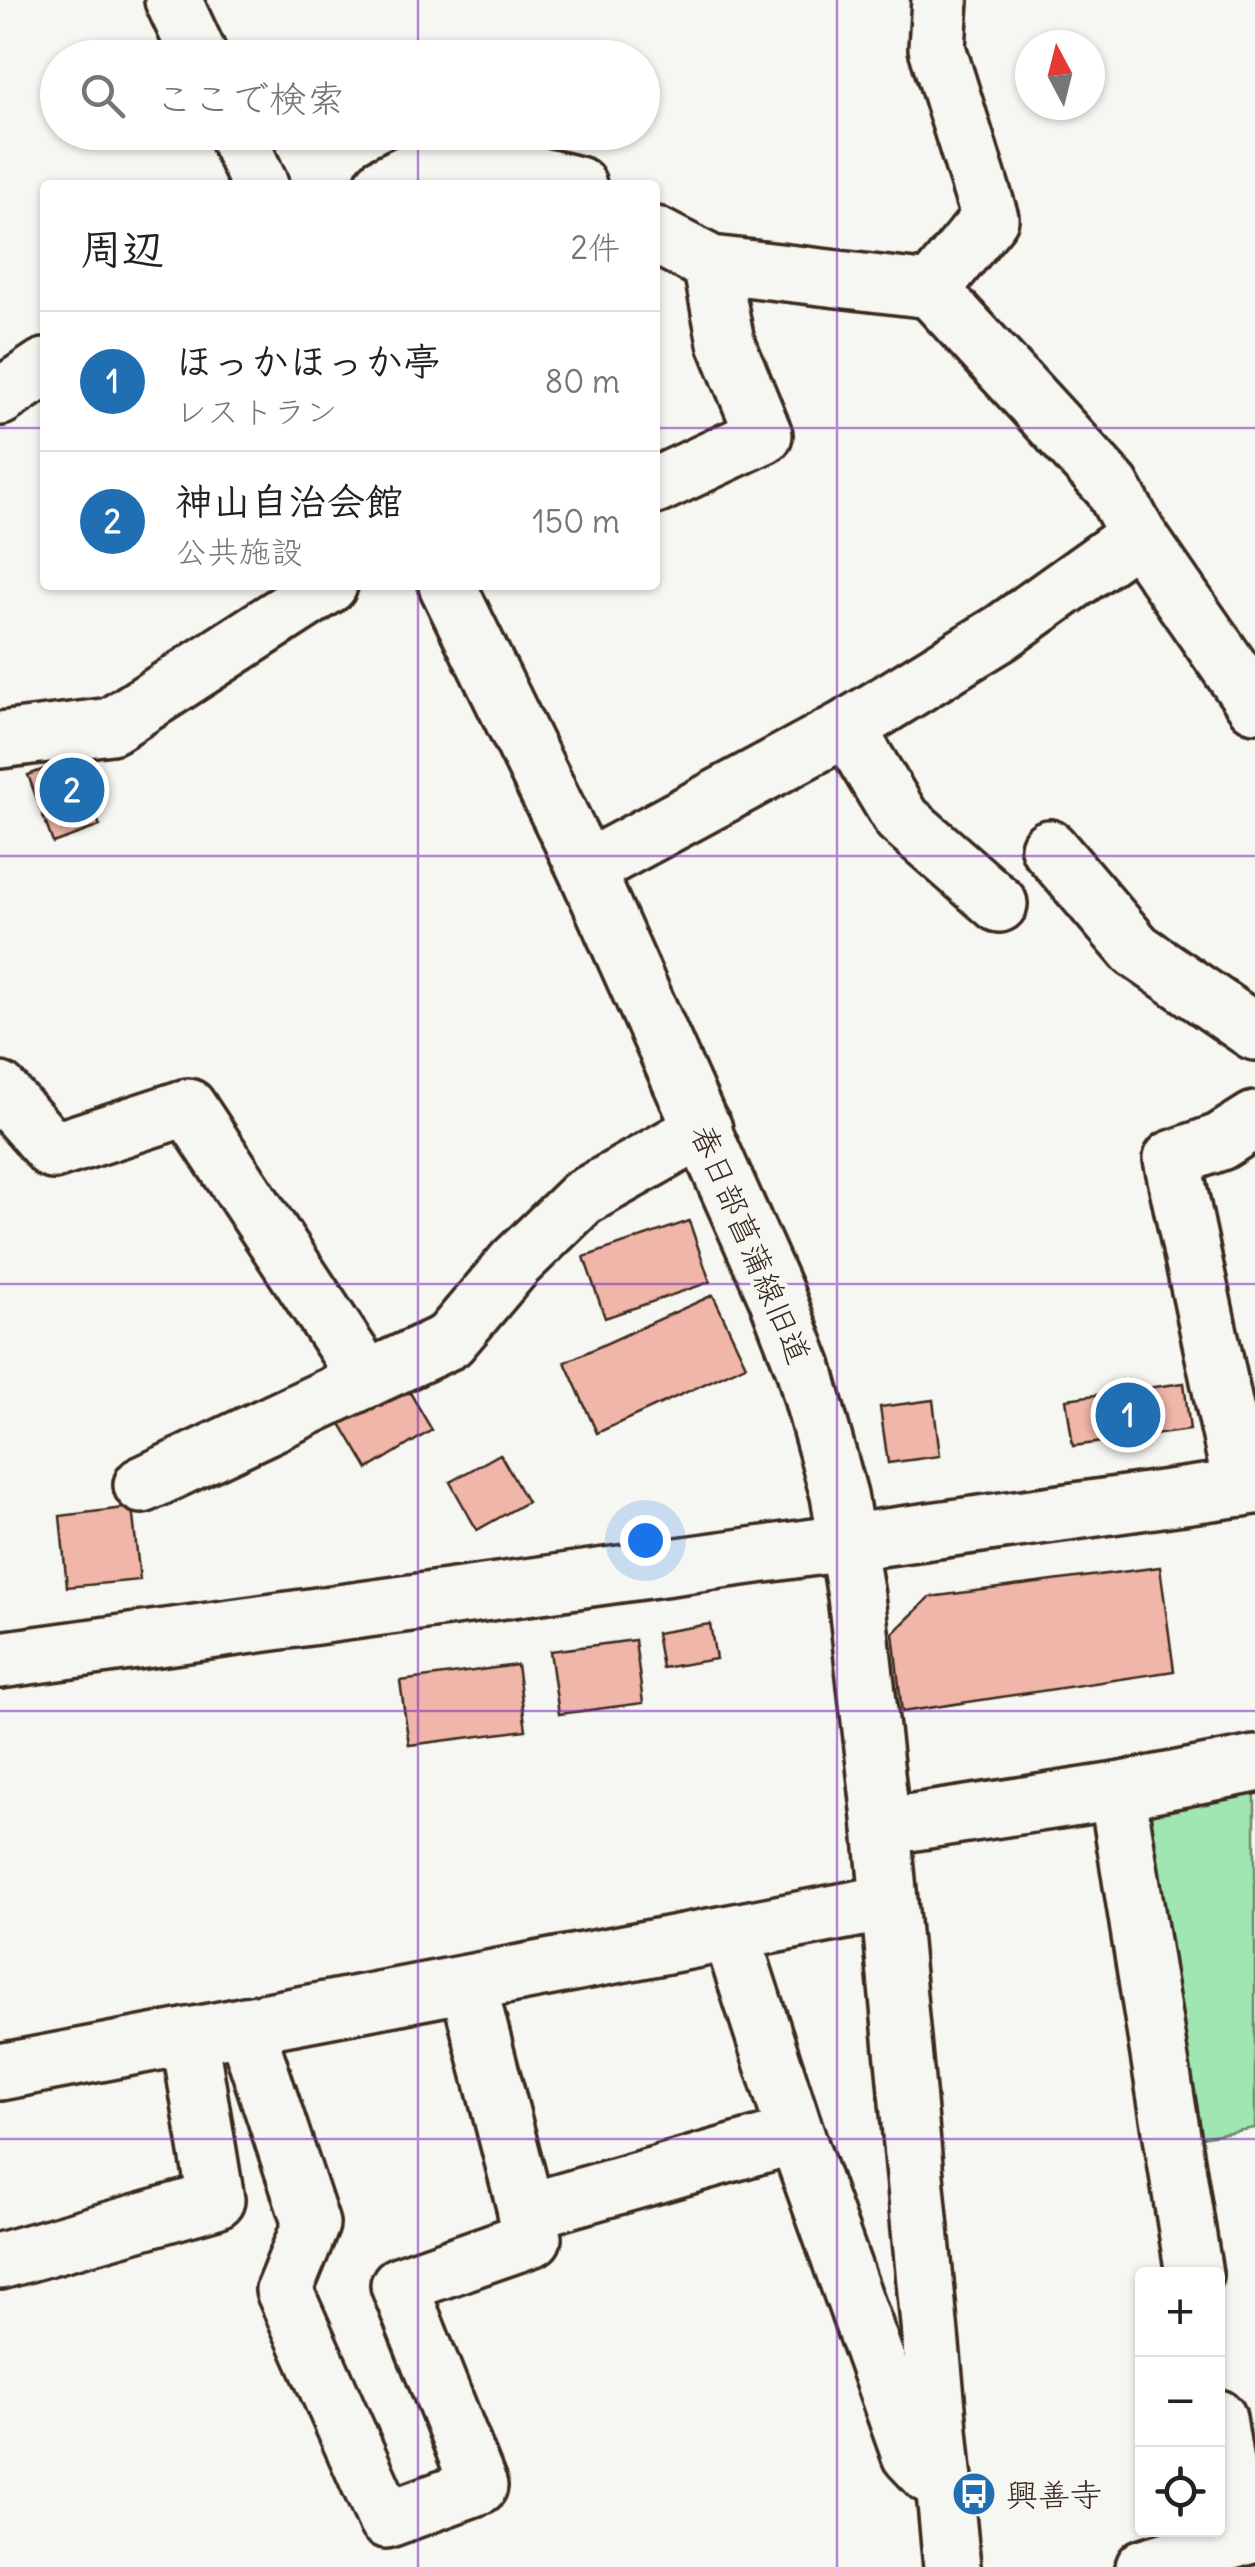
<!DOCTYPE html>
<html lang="ja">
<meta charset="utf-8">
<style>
body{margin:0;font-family:Delius,"Klee One",sans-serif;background:#f2f2f2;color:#222}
.controls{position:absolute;right:30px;bottom:30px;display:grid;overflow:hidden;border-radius:10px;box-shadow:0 2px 8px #0004}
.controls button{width:90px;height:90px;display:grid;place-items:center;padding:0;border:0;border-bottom:2px solid #e0e0e0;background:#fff;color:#222;font:50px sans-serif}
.compass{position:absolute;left:1015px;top:30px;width:90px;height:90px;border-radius:50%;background:#fff;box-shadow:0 2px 8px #0004;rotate:353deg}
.you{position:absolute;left:645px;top:1540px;width:35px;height:35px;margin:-25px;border:8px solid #fff;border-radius:50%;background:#1a73e8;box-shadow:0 0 0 15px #1a73e833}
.badge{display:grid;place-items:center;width:65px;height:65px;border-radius:50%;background:#1f6fb2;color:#fff;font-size:32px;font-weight:700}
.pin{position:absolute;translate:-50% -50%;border:5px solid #fff;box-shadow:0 2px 10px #0006}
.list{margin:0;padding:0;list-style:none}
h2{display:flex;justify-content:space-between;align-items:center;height:130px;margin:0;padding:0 40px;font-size:42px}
h2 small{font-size:32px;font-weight:400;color:#767676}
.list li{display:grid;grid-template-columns:65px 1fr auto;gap:30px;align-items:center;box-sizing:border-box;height:140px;padding:0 40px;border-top:2px solid #e0e0e0}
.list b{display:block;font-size:38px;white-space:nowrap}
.list p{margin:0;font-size:32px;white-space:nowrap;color:#767676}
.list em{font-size:32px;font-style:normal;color:#767676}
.icon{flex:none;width:55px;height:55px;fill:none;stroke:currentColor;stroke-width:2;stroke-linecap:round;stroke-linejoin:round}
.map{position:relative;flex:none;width:1255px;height:2567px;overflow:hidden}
.search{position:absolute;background:#fff;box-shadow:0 2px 8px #0004;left:40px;top:40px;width:620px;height:110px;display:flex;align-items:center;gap:25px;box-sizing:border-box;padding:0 35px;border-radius:55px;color:#767676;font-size:38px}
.panel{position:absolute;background:#fff;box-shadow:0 2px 8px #0004;left:40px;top:180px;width:620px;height:410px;border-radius:10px}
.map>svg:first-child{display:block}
</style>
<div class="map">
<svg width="1255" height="2567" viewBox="0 0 1255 2567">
<rect width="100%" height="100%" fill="#f6f6f2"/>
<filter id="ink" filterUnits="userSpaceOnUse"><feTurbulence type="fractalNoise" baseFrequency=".01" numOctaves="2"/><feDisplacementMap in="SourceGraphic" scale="20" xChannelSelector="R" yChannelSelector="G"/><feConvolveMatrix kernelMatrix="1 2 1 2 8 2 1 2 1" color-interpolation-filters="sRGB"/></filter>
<g filter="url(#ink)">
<polygon fill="#a0e6b2" stroke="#6e8868" stroke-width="2.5" points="1255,1791 1255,2128 1189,2139 1133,1811"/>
<g fill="#f0b6a9" stroke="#3b2a1e" stroke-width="2.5">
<polygon points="74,758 100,826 53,843 28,775"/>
<polygon points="689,1221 710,1282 605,1318 584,1257"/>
<polygon points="713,1295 746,1365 597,1433 565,1362"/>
<polygon points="1184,1383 1190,1430 1073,1446 1066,1399"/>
<polygon points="405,1384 432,1430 368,1469 340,1422"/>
<polygon points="933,1400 940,1456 888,1463 880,1407"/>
<polygon points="500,1454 527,1502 477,1530 450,1482"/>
<polygon points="132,1507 140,1580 67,1587 60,1516"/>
<polygon points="1160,1567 1174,1671 902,1712 893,1633 930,1597"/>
<polygon points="710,1624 716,1659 662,1668 656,1633"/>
<polygon points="635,1640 643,1703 559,1714 550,1651"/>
<polygon points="517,1665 526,1730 409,1745 400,1681"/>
</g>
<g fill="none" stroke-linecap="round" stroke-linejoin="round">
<defs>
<g id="minor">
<polyline points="173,0 200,58"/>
<polyline points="940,0 937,48 990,218 931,290 1112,487 1138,535 1255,704"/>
<polyline points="235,132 260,185"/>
<polyline points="383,185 411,171 468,159 578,185"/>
<polyline points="655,235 711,264 931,290"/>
<polyline points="0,397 45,367"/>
<polyline points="655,486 764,435 726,342 711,264"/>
<polyline points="447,585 586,869 776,1295 804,1368 839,1495 856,1596 882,1827 952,2567"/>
<polyline points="847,728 901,818 999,904"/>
<polyline points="0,740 111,726 329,585"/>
<polyline points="1049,848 1136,950 1255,1032"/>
<polyline points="586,869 847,728 1001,633 1138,535"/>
<polyline points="0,1091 53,1151 188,1107 367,1379 449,1341 515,1263 582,1198 704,1129"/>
<polyline points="142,1485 367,1379"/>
<polyline points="1242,1488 1172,1159 1220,1142 1255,1120"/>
<polyline points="0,1660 1255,1486"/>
<polyline points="1117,1791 1194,2274"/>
<polyline points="882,1827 1117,1791 1255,1764"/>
<polyline points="731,1934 796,2135 910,2455 929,2475 944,2478"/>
<polyline points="245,2025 311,2224 284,2290 386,2520 479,2486 399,2285 533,2238 468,1984"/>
<polyline points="0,2072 888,1903"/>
<polyline points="526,2212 796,2135"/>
<polyline points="0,2261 216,2200 189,2036"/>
<polyline points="1218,2418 1237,2539"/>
<polyline points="1144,2567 1255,2534"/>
</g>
</defs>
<use href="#minor" stroke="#3b2a1e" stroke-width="62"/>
<use href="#minor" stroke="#f6f6f2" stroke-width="55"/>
</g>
</g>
<path fill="none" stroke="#7b2cbf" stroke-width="2.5" stroke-opacity="0.55" d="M418,0V58M837,0V2567M418,132V185M0,428H45M655,428H1255M418,585V2567M0,856H1255M0,1284H1255M0,1711H1255M0,2139H1255"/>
<defs>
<symbol id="bus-disc" viewBox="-11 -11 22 22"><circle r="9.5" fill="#1f6fb2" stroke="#f6f6f2"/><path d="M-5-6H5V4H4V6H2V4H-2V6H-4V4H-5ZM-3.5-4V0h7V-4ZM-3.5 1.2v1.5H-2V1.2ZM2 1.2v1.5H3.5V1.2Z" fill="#fff"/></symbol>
</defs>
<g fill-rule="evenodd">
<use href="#bus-disc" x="949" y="2469" width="50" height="50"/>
</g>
<g text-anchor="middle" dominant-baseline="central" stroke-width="8" stroke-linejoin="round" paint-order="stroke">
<g font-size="32" fill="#3b2a1e" stroke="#f6f6f2">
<text transform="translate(751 1244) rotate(67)">春日部菖蒲線旧道</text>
</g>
<g font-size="32" fill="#3b2a1e" stroke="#f6f6f2" text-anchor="start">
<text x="1006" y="2494">興善寺</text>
</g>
</g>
</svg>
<div class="controls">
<button>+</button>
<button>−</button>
<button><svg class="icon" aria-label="locate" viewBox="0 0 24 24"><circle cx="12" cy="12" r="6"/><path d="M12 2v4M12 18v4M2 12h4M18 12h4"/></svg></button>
</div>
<svg class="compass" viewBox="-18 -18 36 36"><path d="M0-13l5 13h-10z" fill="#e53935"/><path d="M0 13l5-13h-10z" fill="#767676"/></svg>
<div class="you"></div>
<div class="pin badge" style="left:1128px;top:1415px">1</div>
<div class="pin badge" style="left:72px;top:790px">2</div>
<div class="search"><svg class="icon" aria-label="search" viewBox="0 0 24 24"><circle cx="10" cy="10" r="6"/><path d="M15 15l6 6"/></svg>ここで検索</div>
<section class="panel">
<h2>周辺<small>2件</small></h2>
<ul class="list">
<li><span class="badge">1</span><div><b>ほっかほっか亭</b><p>レストラン</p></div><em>80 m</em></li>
<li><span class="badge">2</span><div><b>神山自治会館</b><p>公共施設</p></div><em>150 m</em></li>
</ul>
</section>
</div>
